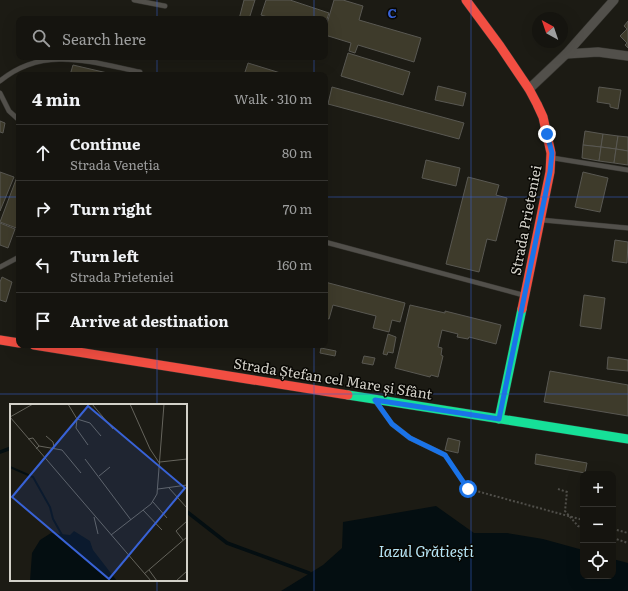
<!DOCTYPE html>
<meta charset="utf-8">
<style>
body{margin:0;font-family:Literata,serif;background:#1e1d18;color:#f1f3f6}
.controls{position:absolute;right:12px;bottom:12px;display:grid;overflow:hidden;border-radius:8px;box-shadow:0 4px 16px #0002}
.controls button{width:36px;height:36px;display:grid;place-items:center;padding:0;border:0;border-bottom:1px solid #34332f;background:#15140f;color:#f1f3f6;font:20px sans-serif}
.compass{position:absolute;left:532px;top:12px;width:36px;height:36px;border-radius:50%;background:#15140f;box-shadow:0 4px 16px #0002;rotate:320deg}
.stop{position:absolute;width:12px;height:12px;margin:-9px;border:3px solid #1a73e8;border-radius:50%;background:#fff}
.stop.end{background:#1a73e8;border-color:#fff;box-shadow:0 1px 4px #0008}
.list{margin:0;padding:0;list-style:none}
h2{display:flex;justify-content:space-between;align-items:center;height:52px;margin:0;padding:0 16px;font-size:17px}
h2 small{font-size:13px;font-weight:400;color:#9d9e9e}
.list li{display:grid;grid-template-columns:26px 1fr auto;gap:12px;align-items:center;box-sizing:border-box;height:56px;padding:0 16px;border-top:1px solid #34332f}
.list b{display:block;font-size:15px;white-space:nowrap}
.list p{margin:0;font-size:13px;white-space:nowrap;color:#9d9e9e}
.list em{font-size:13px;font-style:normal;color:#9d9e9e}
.icon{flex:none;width:22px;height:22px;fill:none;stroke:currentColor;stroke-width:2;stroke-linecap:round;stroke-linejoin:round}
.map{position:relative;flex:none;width:628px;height:591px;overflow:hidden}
.search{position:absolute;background:#15140f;box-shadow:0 4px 16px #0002;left:16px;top:16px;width:312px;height:44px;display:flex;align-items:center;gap:10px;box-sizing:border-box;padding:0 14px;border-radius:8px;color:#9d9e9e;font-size:15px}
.panel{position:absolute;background:#15140f;box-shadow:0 4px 16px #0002;left:16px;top:72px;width:312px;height:276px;border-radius:8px}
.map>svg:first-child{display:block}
</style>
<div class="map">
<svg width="628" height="591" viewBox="0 0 628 591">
<rect width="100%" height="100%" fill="#1c1b14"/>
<polygon fill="#040e11" points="436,506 474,533 507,533 543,539 583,550 583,576 613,576 613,559 628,563 628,591 281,591 323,565 342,548 343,522"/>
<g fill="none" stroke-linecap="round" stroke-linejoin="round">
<g stroke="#040e11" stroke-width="3.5">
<polyline points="0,452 11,448"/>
<polyline points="186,511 227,543 309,573"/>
</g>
</g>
<g fill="#3e3b2b" stroke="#595852">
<polygon points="244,0 255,0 249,19 239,19"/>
<polygon points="266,0 290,0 329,13 325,25 325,19 274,19 261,15"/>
<polygon points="334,0 343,0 363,6 359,20 421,38 414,62 358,45 355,53 349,51 351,43 325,35 325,30"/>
<polygon points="628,21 628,48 625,45 627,43 620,36 627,29 624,26"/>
<polygon points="348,53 410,72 403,95 341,76"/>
<polygon points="248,63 287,75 244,75"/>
<polygon points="73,65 116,75 70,75"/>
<polygon points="438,86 466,93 463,106 435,100"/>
<polygon points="332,87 464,123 459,139 328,104"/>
<polygon points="599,87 621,90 618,109 610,107 610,104 597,102"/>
<polygon points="0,121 5,123 3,133 0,132"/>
<polygon points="585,131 603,134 601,147 583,145"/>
<polygon points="603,134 618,136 616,149 601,147"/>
<polygon points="618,136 628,137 628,151 616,149"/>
<polygon points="583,145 601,147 599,161 582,158"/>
<polygon points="601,147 616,149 614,163 599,161"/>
<polygon points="616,149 628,151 628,165 614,163"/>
<polygon points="426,160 460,168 456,186 422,178"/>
<polygon points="0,172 14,177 0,211"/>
<polygon points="583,172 608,178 600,212 575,207"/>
<polygon points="17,177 19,178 19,229 0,222"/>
<polygon points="468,177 499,185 496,195 507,198 496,241 487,239 479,272 446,264"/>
<polygon points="0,223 15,229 8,248 0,245"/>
<polygon points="615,240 628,242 627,263 612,261"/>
<polygon points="2,277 12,282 6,302 0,300 0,282"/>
<polygon points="325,282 405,303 400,322 392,320 389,332 373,328 376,316 333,305 329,319 325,318"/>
<polygon points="584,295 605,298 601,329 580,326"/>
<polygon points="410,305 445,313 445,311 501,325 496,344 469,337 468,339 457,337 458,334 442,330 438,347 442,348 441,355 443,356 438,377 431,375 430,377 395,368"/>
<polygon points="388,334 396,337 393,353 388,352 387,355 383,354"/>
<polygon points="321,348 336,351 335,356 320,353"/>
<polygon points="364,356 375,358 373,365 362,363"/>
<polygon points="608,357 628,360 628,371 607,369"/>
<polygon points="550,371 628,385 628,416 544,402"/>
<polygon points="448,438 460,441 458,453 445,450"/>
<polygon points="536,454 587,463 585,473 535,464"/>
</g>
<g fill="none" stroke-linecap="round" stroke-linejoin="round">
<defs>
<g id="lane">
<polyline points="134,0 165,6"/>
<path d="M0,81C43,45 91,62 140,72"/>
<polyline points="0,93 9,111 19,120"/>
<polyline points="553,158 628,170"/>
<polyline points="542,220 628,228"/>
<polyline points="325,242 523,295"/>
<polyline points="0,267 19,257"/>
<polyline points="376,402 392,424 410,438 445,455"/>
</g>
<g id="street">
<polyline points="566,54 598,52 628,56"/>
<polyline points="529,89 566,54 614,0"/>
</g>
<g id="fast">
<polyline points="348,395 628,439"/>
<polyline points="499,419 522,309"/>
</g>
<g id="jam">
<polyline points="466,0 500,46 529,89 537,104 543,117 551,153 550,172 522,309"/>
<polyline points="0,340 19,343"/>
<polyline points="34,345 348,395"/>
</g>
</defs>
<use href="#lane" stroke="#373631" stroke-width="5.5"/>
<use href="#street" stroke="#373631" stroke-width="10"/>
<use href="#fast" stroke="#373631" stroke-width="10"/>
<use href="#jam" stroke="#373631" stroke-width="10"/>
<g stroke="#504f4a" stroke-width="2" stroke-dasharray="2 2" stroke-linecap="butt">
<polyline points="449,461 469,489 583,520"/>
<polyline points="558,489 567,492 565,511 578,526 583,528"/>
<polyline points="613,529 628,533"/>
<polyline points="613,538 628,543"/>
</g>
<use href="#lane" stroke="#52504b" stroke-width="4.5"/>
<use href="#street" stroke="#52504b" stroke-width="9"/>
<use href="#fast" stroke="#16e098" stroke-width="9"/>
<use href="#jam" stroke="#f24e42" stroke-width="9"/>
</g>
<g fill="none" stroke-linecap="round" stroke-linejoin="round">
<polyline stroke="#1a73e8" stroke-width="5" points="468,489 445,455 410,438 392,424 375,400 499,419 550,172 552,153 547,134"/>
</g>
<path fill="none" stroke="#3862d6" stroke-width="1" stroke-opacity="0.55" d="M157,0V19M314,0V19M471,0V591M157,57V75M314,57V75M0,197H19M325,197H628M157,345V405M314,345V591M0,394H628M157,580V591"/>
<g text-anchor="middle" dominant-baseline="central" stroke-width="3" stroke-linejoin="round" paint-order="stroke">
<g font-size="14" fill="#d3d1c9" stroke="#080703">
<text transform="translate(525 220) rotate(-79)">Strada Prieteniei</text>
<text transform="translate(333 378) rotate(9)">Strada Ștefan cel Mare și Sfânt</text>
</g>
<g font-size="15" font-style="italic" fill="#b7e6f7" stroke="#080703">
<text x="426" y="550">Iazul Grătiești</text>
</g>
</g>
<g transform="translate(10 404)">
<rect width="177" height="177" fill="#1c1b14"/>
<path d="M64,127L80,137L83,146L107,177H20L22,149L30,136L41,129L60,131Z" fill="#040e11"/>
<path fill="none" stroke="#040e11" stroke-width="2" d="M0,63L23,73L40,103L43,115L52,131"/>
<path fill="none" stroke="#65645c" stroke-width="1" d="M58,0L67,15L66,24L78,41M82,0L103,25M120,0L140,45L150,60M0,13L141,177M0,13L23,0M67,15L80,19L91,32M36,32L43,38L44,43M18,35L23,34L29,42M26,45L29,42L52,46L71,69M75,55L121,116M150,58L177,55M89,72L100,63M159,84L177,104M148,85L177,81M143,98L157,114M133,106L152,126M84,113L88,130M101,131L141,100L147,90L154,0M173,136L166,127L177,117M139,166L147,177M134,170L177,133M166,177L177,167"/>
<path fill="#3862d6" fill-opacity="0.15" stroke="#3862d6" stroke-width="2" d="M78,2L175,84L99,175L2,93Z"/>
<rect width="177" height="177" fill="none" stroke="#d3d1c9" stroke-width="2"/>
</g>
<g font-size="13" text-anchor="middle" font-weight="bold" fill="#3862d6" stroke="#080703" stroke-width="3" stroke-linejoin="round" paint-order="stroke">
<text x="392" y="18">C</text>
</g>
</svg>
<div class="controls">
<button>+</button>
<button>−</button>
<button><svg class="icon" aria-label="locate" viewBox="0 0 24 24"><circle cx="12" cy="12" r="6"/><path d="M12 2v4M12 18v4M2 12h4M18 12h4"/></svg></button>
</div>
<svg class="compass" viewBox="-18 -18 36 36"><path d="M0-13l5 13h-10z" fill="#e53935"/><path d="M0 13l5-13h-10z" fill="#9d9e9e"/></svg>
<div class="stop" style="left:468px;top:489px"></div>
<div class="stop end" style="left:547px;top:134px"></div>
<div class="search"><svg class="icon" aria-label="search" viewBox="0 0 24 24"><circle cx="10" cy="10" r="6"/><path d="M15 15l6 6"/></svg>Search here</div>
<section class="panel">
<h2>4 min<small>Walk · 310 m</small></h2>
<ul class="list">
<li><svg class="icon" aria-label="ahead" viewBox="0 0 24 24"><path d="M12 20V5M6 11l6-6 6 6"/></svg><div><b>Continue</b><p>Strada Veneția</p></div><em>80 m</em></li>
<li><svg class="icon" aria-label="right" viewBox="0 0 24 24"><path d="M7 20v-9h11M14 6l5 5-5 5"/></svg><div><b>Turn right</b></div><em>70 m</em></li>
<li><svg class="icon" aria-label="left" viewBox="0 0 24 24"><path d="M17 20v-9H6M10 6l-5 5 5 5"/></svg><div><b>Turn left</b><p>Strada Prieteniei</p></div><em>160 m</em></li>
<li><svg class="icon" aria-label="arrive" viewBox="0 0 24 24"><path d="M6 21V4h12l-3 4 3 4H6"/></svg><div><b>Arrive at destination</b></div></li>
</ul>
</section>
</div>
